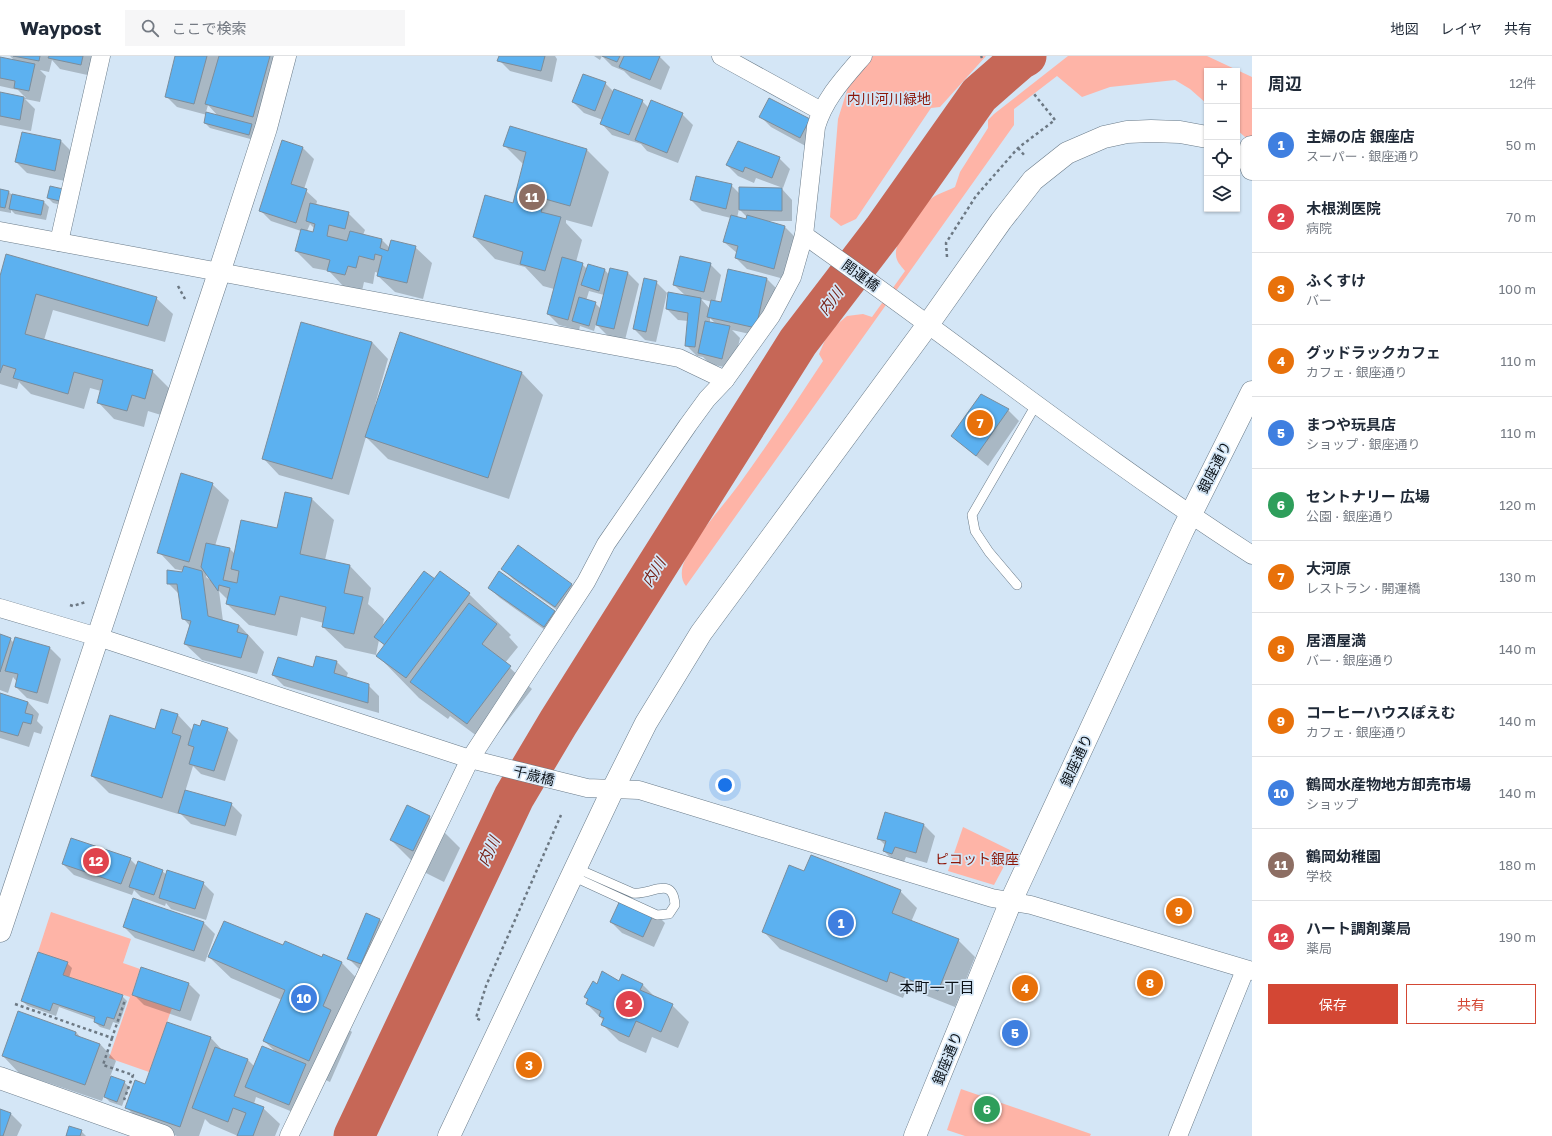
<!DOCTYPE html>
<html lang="ja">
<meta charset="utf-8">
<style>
body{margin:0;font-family:"Golos Text","Noto Sans JP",sans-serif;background:#f6f6f7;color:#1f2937}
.controls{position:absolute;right:12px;top:12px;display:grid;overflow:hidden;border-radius:0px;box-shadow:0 1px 3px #0004}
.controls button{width:36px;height:36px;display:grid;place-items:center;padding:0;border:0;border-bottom:1px solid #e0e1e3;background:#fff;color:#1f2937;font:20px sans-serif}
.you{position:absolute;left:725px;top:729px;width:14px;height:14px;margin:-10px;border:3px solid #fff;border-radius:50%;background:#1a73e8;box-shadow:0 0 0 6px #1a73e833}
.badge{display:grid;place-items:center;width:26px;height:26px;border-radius:50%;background:#d34734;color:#fff;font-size:13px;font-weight:700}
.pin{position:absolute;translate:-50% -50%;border:2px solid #fff;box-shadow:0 1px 4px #0006}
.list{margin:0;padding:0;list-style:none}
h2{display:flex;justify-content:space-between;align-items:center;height:52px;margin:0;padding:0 16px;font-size:17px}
h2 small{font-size:13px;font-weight:400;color:#747a83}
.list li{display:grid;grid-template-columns:26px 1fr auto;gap:12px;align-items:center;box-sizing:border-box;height:72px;padding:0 16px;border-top:1px solid #e0e1e3}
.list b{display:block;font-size:15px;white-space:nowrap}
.list p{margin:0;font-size:13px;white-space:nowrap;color:#747a83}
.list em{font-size:13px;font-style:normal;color:#747a83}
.actions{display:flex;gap:8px;padding:12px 16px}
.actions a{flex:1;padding:9px 0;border:1px solid #d34734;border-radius:0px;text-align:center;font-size:14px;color:#d34734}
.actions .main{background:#d34734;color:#fff}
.icon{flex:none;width:22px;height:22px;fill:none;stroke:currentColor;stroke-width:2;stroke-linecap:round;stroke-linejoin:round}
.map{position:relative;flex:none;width:1252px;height:1080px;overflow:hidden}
header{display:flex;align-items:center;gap:24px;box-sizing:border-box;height:56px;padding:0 20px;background:#fff;border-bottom:1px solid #e0e1e3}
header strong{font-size:19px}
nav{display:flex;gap:22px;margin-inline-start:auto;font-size:14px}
.search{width:280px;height:36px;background:#f6f6f7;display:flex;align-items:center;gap:10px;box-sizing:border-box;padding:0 14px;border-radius:0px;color:#747a83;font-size:15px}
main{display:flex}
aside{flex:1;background:#fff}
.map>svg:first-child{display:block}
</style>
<header>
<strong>Waypost</strong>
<div class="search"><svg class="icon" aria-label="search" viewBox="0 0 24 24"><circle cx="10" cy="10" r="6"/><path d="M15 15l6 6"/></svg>ここで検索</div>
<nav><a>地図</a><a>レイヤ</a><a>共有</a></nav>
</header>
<main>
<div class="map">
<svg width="1252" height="1080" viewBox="0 0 1252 1080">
<rect width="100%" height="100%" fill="#d4e6f6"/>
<g fill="#feb4a7">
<polygon points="873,0 986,0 940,51 931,52 856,163 841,170 830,161 838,63 850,25"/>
<path d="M1068,0H1207L1252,21V87L1237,74V15H1207V48L1190,33L1175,24L1110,31L1082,41L1057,20L1014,53V69L686,530C680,523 681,512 685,504C697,477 723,451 740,427C769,387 796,346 823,305L819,298L829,275L847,260L863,258L872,261L905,215C901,210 896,205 896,199C894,184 920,150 932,142C939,137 947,135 955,131L960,116L988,72V64L994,58Z"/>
<polygon points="963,771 1012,795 994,829 948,815"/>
<polygon points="51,856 131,883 123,907 140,913 132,938 172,952 149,1016 109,1002 130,941 63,919 67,906 38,896"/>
<polygon points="961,1033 1091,1078 1090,1080 965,1080 947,1074"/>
</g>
<g fill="#0003" fill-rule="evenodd">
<polygon points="10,0 96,0 92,20 60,13 52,4 49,16 40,14 46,20 40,46 25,43 35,53 31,75 0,69 0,37 26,42 18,34 0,30 0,2 15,5"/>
<path d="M176,0H286L254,84L210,72L205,67L207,59L177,51L166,40ZM208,49L218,60L206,56Z"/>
<polygon points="500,0 555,0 557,3 552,26 510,15 499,4"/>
<polygon points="594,0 659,0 670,11 661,34 631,22 624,15 612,10 602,0 600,4"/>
<polygon points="605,27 614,36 642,45 649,52 682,58 693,69 678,107 647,95 641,88 612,79 602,68 603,64 584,57 573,46"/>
<polygon points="760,60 809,64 811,93 771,71"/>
<path d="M510,71L587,94L609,116L592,171L566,164V167L582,184L576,206L582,208L587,213L605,214L609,219L628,217L639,228L625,284L608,280L596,268L594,275L580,270L579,274L559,269L548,258L554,233L543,230L525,211L495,203L474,181L513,148L524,109L504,89ZM589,235L604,239L601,253L595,247L586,245Z"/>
<polygon points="23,77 61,85 72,96 65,125 27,117 16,106"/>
<path d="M283,85L303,92L314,103L304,133L317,145L316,150L348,157L365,174L363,179L382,184L390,192L415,191L432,207L423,243L395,236L378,220L379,217L375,216L373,228L364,226L362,235L344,231L329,215L313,212L296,195L301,175L271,165L260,154ZM310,168L315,173L314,177L307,175Z"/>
<polygon points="779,102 790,113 783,132 756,122 754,127 738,120 727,109"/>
<path d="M731,129L740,138V132L782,133L792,144V165H765L785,171L796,182L784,223L747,213L736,202L737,197L724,186L731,162L702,155L691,144ZM739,153L747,161L746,164L737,162Z"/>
<polygon points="0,134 8,135 12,139 44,146 49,151 46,164 15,158 11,154 11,157 0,155"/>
<polygon points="68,139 65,150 53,147 48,142"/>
<path d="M710,208L721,219L715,246L721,247L767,223L778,234L767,282L732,274L740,282L733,313L710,308L703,301L697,300L686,289L688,265L678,264L667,253L686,240L674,229ZM701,243L712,246L710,253ZM710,262L716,268L710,267Z"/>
<polygon points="0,224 156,242 173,258 165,286 53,254 44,284 152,315 169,332 161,359 148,355 144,371 114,363 98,346 101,335 90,332 84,353 31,338 19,326 17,333 0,328"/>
<polygon points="656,226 667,237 656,286 645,284 634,273"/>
<polygon points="400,278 522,317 543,339 509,443 388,403 366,381 349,439 279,419 263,402 372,286 388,303 375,349 377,350"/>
<polygon points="981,339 1008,354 1019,365 988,410 952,380"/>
<path d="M212,428L229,444L215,490L230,493L235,498L278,474L312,443L334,464L325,504L350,510L371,532L368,548L384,563L382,573L435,524L469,538L511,579L509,581L518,591L505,607L532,633L489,689L450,660L448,663L419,642L378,600L385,590L379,584L376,599L345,592L323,571L324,567L301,561L297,580L249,569L227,548L228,544L219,535L223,565L239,569L264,596L257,618L202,604L185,588L190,570L183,562L180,539L168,527L184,515L175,513L159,496ZM207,518L212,525H211L206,521Z"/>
<polygon points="518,491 572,529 583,540 567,561 514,524 503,513"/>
<polygon points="489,532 554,555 565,566 555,581 500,542"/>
<polygon points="0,580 10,583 14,587 16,582 50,592 61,603 48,648 27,642 16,631 17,626 13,621 8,637 0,634"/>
<polygon points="337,606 348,617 346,622 368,629 379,640 379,657 284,630 273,619"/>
<polygon points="0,638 28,646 39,658 37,665 43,671 41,678 34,676 29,691 0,682"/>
<polygon points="178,659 193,675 201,671 227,673 238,684 225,725 201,718 193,710 185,736 231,748 242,759 236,780 191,768 179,756 178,758 109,737 92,720"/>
<polygon points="886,757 924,769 935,780 927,807 906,801 903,808 895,806 884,795 886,790 878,782"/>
<polygon points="429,761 460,792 444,826 422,815 391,784"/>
<polygon points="130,803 137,810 162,815 167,819 203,827 214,838 206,864 171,853 166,847 165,850 141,841 134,834 132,839 74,819 63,808"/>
<polygon points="805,817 900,835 917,852 911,866 958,884 975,901 955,951 907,932 903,942 780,893 764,876"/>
<polygon points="133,843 204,867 215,878 205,906 135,882 124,871"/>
<polygon points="654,856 665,867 654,891 622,877 611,866"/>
<polygon points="367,858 380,864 391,875 359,913 348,902"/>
<polygon points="283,891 322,902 324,899 342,907 363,929 345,970 352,976 330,1026 317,1020 300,1059 256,1041 254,1048 263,1052 280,1068 275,1080 238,1080 210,1068 205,1063 199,1080 177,1080 143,1068 126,1051 146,1029 167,967 211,982 223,995 248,1004 254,1010 277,997 264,985 282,944 231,922 209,901"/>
<polygon points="67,907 72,912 69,922 122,940 127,945 119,968 113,966 110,974 100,971 95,966 95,964 59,951 56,960 28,950 22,945"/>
<polygon points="142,912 189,928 200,939 191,965 144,949 133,938"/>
<polygon points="642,928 656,942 672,949 689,966 678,992 652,981 646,997 619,985 602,968 603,964 587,948 589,944 585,941 597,929"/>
<polygon points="76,976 81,982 100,988 116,1005 110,1021 124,1026 129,1031 122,1050 110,1046 104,1040 102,1045 19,1017 3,1000"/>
<polygon points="0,1054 11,1058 22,1069 17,1080 0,1080"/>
<polygon points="81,1075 86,1080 67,1080"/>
</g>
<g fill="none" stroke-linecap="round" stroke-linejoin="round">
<polyline stroke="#c66757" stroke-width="41" points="354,1080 514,741 558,667 798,286 883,175 979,39 1019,4 1026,0"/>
</g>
<g fill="#5cb1f0" stroke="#7c8d9b">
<polygon points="13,0 40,0 39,5"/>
<polygon points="49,0 83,0 81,9 48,2"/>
<polygon points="175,0 207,0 194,48 165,41"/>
<polygon points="219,0 270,0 253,61 205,48"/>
<polygon points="499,0 545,0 541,15 497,5"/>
<polygon points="602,0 620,0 617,6"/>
<polygon points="624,0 660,0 650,24 619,11"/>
<polygon points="0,1 35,8 29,35 14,32 15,25 0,22"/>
<polygon points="583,18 606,26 595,55 572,46"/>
<polygon points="614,33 643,44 629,79 600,68"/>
<polygon points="0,36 24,41 20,64 0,60"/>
<polygon points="769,42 810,63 800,82 759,61"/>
<polygon points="651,44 683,57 667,97 635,84"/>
<polygon points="206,56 252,68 249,79 204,67"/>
<polygon points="510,70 587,93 570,150 545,143 541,156 561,161 545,215 520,208 523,196 473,181 485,139 513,147 526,96 503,90"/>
<polygon points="22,76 61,84 55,115 15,106"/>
<polygon points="282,84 303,91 291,128 307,133 296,167 259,155"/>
<polygon points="738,85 780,101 772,122 745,111 743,116 726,109"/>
<polygon points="696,120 732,128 726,153 690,144"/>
<polygon points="50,130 63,133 60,145 47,142"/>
<polygon points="739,131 782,132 782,155 739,154"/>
<polygon points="0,133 9,135 5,152 0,151"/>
<polygon points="12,138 44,145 41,159 9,153"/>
<polygon points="310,147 349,156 345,173 329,169 327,180 347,185 350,175 382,183 380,192 388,195 391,184 416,190 407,227 377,220 382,200 375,198 374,204 359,200 356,212 348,210 345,219 327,215 330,204 295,195 301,173 313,176 315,168 306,165"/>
<polygon points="731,159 746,163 747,159 785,170 774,213 735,202 738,190 723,186"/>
<polygon points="6,198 157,241 148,270 36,238 25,278 153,314 145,343 132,339 127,355 97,347 103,324 74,316 68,338 13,322 16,313 3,309 0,317 0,220"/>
<polygon points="680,200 711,207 704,236 673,229"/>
<polygon points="562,201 583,207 568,264 547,258"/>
<polygon points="588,208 605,213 599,235 581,229"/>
<polygon points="610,212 628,216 614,273 596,269"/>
<polygon points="728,213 767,222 756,272 707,261 711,244 721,246"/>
<polygon points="644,222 657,225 646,276 633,273"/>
<polygon points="668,236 701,242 695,291 685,290 688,257 666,253"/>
<polygon points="579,241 596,246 589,270 572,265"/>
<polygon points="705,265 730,270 722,303 698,297"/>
<polygon points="301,266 372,286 332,423 262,403"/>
<polygon points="400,276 522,316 488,422 365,381"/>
<polygon points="981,338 1009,353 976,400 951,380"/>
<polygon points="181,417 213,427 189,506 157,497"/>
<polygon points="285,436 312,442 300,498 350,509 344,537 363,541 354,578 322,571 326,551 280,540 275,559 226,548 230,532 219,529 218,535 201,511 206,487 230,492 223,524 237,527 239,515 231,513 241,464 277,472"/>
<polygon points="518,489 572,528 555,551 501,513"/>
<polygon points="184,510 202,515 208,560 239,569 237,576 248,579 241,602 184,588 191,565 182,563 177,528 167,528 167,514 182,516"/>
<polygon points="424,515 435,523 385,589 374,581"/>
<polygon points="440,515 470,537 406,622 376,600"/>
<polygon points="499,515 555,555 544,571 488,532"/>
<polygon points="469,547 497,568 482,588 511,610 467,668 410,626"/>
<polygon points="0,578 11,582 0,616"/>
<polygon points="15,581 50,591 37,637 15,631 18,618 5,615"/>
<polygon points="316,600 337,605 334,617 369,628 368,647 272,619 278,601 313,611"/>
<polygon points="0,637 28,646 25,657 33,659 31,668 23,666 18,680 0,675"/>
<polygon points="161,653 178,658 172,677 181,680 162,742 91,720 110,659 155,673"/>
<polygon points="202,664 228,672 214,715 189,708 194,691 188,689 194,668 200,670"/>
<polygon points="185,734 232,747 225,770 178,757"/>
<polygon points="407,749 430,760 413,795 390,784"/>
<polygon points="885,756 924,768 916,797 895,791 892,798 883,795 886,785 877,783"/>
<polygon points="71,782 131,802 121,828 62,808"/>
<polygon points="811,799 901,834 892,857 959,883 938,935 890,916 887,926 762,876 789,809 804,815"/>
<polygon points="138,805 163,814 154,839 129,831"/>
<polygon points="167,814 204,826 195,853 159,842"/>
<polygon points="622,840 655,855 643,881 610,866"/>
<polygon points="133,842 204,866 194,895 123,871"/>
<polygon points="366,857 380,863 361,908 347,903"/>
<polygon points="224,865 283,889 285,885 322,901 323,898 342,906 323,950 331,954 309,1005 263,985 285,934 208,901"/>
<polygon points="38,896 68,906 63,919 123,939 114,963 107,961 104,970 94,966 95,961 53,947 50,955 21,945"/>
<polygon points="141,911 189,927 180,955 132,939"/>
<polygon points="602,915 619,925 622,918 643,928 640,934 673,948 661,976 636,965 629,981 601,969 604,962 599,960 601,955 586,948 588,943 584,941 593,925 597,928"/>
<polygon points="18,955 76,976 75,979 100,988 85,1029 2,1000"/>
<polygon points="167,966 211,981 180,1071 125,1052 135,1024 145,1028"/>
<polygon points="262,990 306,1008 289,1049 245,1031"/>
<polygon points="215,991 248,1003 234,1040 264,1051 253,1080 237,1080 246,1057 233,1052 228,1066 192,1052"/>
<polygon points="111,1020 125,1025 117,1046 104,1041"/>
<polygon points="0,1053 11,1057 3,1080 0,1080"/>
<polygon points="69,1070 82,1074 80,1080 66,1080"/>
</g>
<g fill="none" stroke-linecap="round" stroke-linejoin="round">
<defs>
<g id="lane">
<polyline points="1017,529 989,496 975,475 972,459 1037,347"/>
<path d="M572,820L657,859L669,858L675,849C673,818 650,840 633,837L576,812"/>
</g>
<g id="street">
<polyline points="721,0 821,55"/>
<polyline points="0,175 679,302 725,324"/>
<path d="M804,179C954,284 1098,400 1252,499"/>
<polyline points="59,186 101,0"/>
<polyline points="0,552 98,581 470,703 587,732 639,734 992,842 1031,849 1252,915"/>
<path d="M289,1080L470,703L586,526L606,488L688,369L707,343L725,324L771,260L792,221L804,179L816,71C824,43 844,22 863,0"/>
<polyline points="1178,1080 1245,914"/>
</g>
<g id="secondary">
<polyline points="1251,91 1250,107 1252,113"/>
<polyline points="0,875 219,217 266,72 285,0"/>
<polyline points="0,1022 163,1080"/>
<polyline points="449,1080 613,733 646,667 701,577 929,267 1001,165 1033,124 1067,97 1104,81 1127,76 1151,75 1180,76 1207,81"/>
<polyline points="915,1080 1011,845 1183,474 1252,336"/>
</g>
</defs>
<use href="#lane" stroke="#6a7b89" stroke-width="10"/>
<use href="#street" stroke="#6a7b89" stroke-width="19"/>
<use href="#secondary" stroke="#6a7b89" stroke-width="23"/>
<g stroke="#6c7883" stroke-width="2.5" stroke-dasharray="3 3" stroke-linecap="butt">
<polyline points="981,0 982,2"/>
<polyline points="1018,92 1025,100"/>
<polyline points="947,201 946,187 976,140 1018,92 1055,64 1034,38"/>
<polyline points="178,230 185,243"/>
<polyline points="70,549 73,550 86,546"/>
<polyline points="15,948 112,982 125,944"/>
<polyline points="480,964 476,962 486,930 561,759"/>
<polyline points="112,982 103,1009 133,1019 124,1044"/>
</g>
<use href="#lane" stroke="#fff" stroke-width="9"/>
<use href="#street" stroke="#fff" stroke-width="18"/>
<use href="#secondary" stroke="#fff" stroke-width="22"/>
</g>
<g text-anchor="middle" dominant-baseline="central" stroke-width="3.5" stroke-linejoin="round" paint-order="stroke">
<g font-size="14" fill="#8d1709" stroke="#d4e6f6">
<text x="889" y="42">内川河川緑地</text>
<text x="977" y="802">ピコット銀座</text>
</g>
<g font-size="14" fill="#0b1117" stroke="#d4e6f6">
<text transform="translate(861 219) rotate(36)">開運橋</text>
<text transform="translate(1214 411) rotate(-63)">銀座通り</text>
<text transform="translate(1076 704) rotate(-65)">銀座通り</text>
<text transform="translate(534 719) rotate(14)">千歳橋</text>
<text transform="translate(947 1002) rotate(-68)">銀座通り</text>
</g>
<g font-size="15" font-style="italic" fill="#751e13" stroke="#d4e6f6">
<text transform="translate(830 245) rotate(-53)">内川</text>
<text transform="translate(653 516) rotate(-58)">内川</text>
<text transform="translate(488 795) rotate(-65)">内川</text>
</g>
<g font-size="15" fill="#0b1117" stroke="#d4e6f6">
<text x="937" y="931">本町一丁目</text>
</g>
</g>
</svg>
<div class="controls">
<button>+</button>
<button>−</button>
<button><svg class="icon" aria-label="locate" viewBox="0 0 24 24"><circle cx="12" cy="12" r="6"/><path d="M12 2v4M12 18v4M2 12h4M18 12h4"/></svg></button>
<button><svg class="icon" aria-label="layers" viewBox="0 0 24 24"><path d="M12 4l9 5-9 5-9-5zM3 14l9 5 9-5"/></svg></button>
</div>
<div class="you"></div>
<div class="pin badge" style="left:841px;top:867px;background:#3f7fe0">1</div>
<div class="pin badge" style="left:629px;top:948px;background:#e0444e">2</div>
<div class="pin badge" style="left:529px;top:1009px;background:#e8710a">3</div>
<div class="pin badge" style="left:1025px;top:932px;background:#e8710a">4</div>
<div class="pin badge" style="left:1015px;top:977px;background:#3f7fe0">5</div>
<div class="pin badge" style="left:987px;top:1053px;background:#2e9e5b">6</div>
<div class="pin badge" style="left:980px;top:367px;background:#e8710a">7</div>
<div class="pin badge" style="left:1150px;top:927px;background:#e8710a">8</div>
<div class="pin badge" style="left:1179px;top:855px;background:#e8710a">9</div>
<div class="pin badge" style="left:304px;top:942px;background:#3f7fe0">10</div>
<div class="pin badge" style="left:532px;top:141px;background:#8d6e63">11</div>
<div class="pin badge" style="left:96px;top:805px;background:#e0444e">12</div>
</div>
<aside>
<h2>周辺<small>12件</small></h2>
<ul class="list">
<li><span class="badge" style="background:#3f7fe0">1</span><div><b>主婦の店 銀座店</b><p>スーパー · 銀座通り</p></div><em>50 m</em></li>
<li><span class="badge" style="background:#e0444e">2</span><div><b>木根渕医院</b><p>病院</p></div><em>70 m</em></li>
<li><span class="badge" style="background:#e8710a">3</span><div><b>ふくすけ</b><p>バー</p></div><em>100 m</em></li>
<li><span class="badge" style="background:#e8710a">4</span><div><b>グッドラックカフェ</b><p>カフェ · 銀座通り</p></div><em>110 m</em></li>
<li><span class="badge" style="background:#3f7fe0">5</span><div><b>まつや玩具店</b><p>ショップ · 銀座通り</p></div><em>110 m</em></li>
<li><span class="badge" style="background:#2e9e5b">6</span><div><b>セントナリー 広場</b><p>公園 · 銀座通り</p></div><em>120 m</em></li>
<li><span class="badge" style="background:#e8710a">7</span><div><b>大河原</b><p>レストラン · 開運橋</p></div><em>130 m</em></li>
<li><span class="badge" style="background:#e8710a">8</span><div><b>居酒屋満</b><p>バー · 銀座通り</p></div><em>140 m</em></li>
<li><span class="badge" style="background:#e8710a">9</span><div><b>コーヒーハウスぽえむ</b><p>カフェ · 銀座通り</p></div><em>140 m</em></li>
<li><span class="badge" style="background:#3f7fe0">10</span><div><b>鶴岡水産物地方卸売市場</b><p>ショップ</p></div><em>140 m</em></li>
<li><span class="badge" style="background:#8d6e63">11</span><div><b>鶴岡幼稚園</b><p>学校</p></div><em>180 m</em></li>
<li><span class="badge" style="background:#e0444e">12</span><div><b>ハート調剤薬局</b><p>薬局</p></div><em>190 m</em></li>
</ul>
<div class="actions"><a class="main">保存</a><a>共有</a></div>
</aside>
</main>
